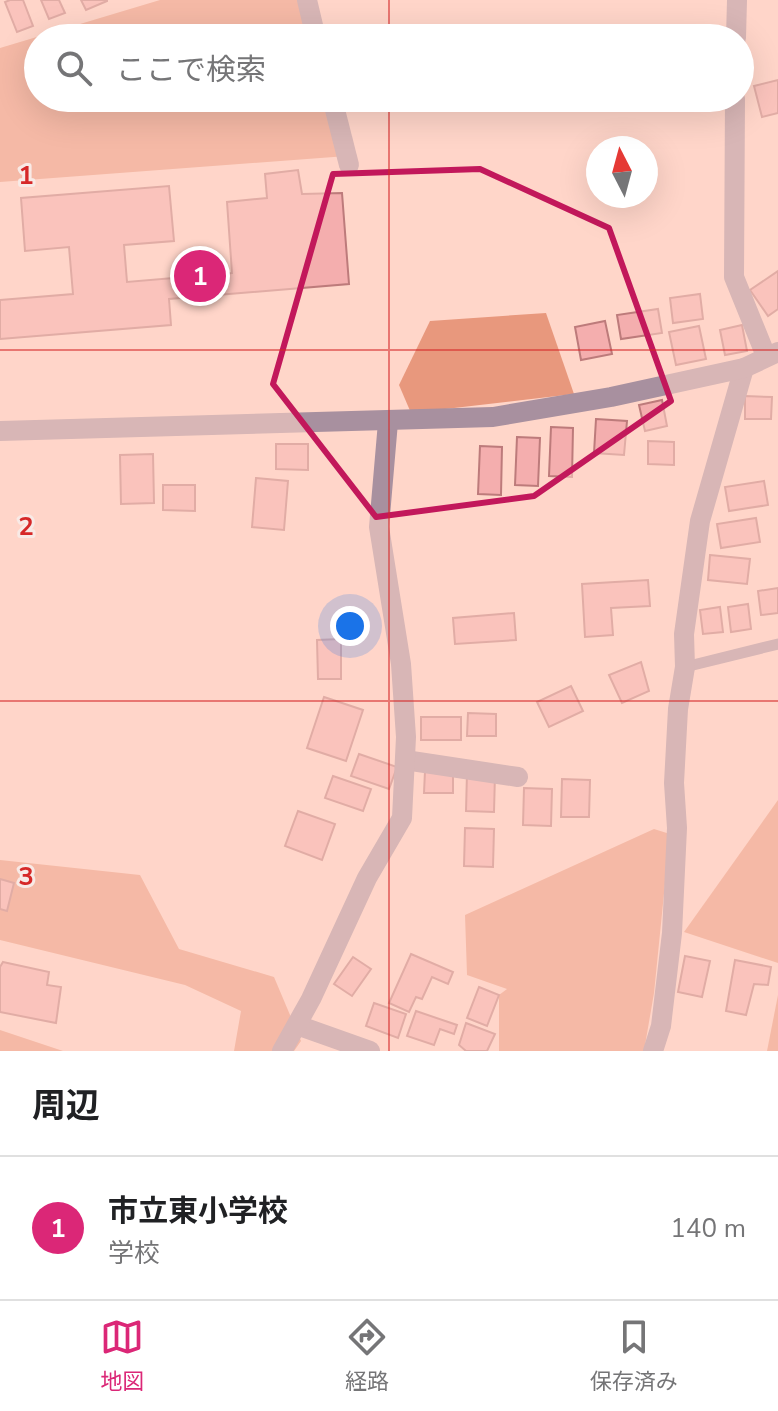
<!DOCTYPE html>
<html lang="ja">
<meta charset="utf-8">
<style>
body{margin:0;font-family:"Nunito Sans","Noto Sans JP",sans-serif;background:#f2f2f2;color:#202124}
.compass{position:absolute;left:586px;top:136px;width:72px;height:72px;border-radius:50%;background:#fff;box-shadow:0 8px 32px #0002;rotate:354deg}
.you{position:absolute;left:350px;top:626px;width:28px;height:28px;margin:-20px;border:6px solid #fff;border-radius:50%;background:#1a73e8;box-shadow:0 0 0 12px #1a73e833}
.badge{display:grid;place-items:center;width:52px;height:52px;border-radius:50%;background:#db2777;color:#fff;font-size:26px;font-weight:700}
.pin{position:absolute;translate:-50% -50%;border:4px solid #fff;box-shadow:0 2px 8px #0006}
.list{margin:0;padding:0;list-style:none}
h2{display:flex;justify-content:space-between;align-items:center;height:104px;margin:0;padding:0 32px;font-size:34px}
h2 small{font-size:26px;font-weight:400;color:#757577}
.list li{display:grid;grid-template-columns:52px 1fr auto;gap:24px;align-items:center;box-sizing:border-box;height:144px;padding:0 32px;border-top:2px solid #e0e0e0}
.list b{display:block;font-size:30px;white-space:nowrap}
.list p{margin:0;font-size:26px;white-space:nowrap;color:#757577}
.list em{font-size:26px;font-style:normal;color:#757577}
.icon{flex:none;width:44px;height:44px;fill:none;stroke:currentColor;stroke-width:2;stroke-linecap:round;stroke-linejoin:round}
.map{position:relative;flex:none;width:778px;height:1051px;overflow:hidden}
.search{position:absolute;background:#fff;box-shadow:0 8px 32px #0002;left:24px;right:24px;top:24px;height:88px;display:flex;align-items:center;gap:20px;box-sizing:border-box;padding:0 28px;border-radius:44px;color:#757577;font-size:30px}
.sheet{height:248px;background:#fff}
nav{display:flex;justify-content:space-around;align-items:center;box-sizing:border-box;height:112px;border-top:2px solid #e0e0e0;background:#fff;font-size:22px;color:#757577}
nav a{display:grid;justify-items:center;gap:4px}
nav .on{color:#db2777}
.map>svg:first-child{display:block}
</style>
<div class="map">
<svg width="778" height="1051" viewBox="0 0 778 1051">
<rect width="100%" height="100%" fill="#ffd6c9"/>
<g fill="#e8987d">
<polygon points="160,0 307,0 316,38 38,38 38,98 332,98 347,156 0,182 0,48"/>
<polygon points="546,313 574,394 411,413 399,385 430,321"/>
<polygon points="778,800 778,963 684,932"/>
<polygon points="654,829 670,834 654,993 644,1051 499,1051 499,995 507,989 467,975 465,915"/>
<polygon points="0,860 140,875 179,949 274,977 301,1041 294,1051 234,1051 241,1011 185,985 0,940"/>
<polygon points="778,995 778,1051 767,1051"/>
<polygon points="0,1030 63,1051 0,1051"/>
</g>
<g fill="#f4aeae" stroke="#bd7b7b" stroke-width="2">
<polygon points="10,0 23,0 33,26 17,32 5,2"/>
<polygon points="41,0 59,0 65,13 49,19"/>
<polygon points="81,0 107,0 107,1 86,10"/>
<polygon points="778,80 778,113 762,117 754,86"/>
<polygon points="298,170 302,194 342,193 349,284 169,299 171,325 0,339 0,300 73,294 69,247 25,251 21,198 169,186 174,241 124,245 127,282 232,273 227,202 267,198 265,174"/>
<polygon points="778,271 778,309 768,316 750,290"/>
<polygon points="700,294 703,319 673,323 670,298"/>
<polygon points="658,309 662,333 621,339 617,315"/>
<polygon points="605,321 612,354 581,360 575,327"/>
<polygon points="742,325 747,351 725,355 720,330"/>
<polygon points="699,326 706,359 676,365 669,332"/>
<polygon points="745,396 772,397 771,419 745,419"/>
<polygon points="662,400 667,426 645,431 639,405"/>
<polygon points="596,419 627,421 624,455 594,453"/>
<polygon points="551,427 573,428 572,477 549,476"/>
<polygon points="517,437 540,438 538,486 515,485"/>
<polygon points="648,441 674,442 674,465 648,464"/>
<polygon points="276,444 308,444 308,470 276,469"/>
<polygon points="480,446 502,447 501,495 478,494"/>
<polygon points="153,454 154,503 121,504 120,455"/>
<polygon points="256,478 288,481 284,530 252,527"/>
<polygon points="764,481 768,505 729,511 725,487"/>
<polygon points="163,485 195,485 195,511 163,510"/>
<polygon points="756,518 760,542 721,548 717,524"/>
<polygon points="710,555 750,559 747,584 708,580"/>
<polygon points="648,580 650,606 611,608 613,635 585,637 582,584"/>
<polygon points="778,588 778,613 761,615 758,591"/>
<polygon points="748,604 751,629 731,632 728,607"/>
<polygon points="720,607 723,632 703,634 700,610"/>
<polygon points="514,613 516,640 455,644 453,618"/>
<polygon points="341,639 341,679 318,679 317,640"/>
<polygon points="641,662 649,691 622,703 609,675"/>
<polygon points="571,686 583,711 549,727 537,702"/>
<polygon points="324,697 363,710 346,761 307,748"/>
<polygon points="468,713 496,714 496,736 467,736"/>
<rect x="421" y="717" width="40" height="23"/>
<polygon points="359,754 397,767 389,789 351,776"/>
<polygon points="425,771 453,771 453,793 424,793"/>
<polygon points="467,773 495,774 494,812 466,811"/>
<polygon points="333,776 371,789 363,811 325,798"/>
<polygon points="562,779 590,780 589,817 561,817"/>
<polygon points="524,788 552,789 551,826 523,825"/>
<polygon points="298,811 335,824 322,860 285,846"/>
<polygon points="465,828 494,829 493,867 464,866"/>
<polygon points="0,879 14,883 7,911 0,909"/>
<polygon points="411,954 453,972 448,984 432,977 422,999 416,997 409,1012 389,1003"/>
<polygon points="685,956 710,961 702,997 678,992"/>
<polygon points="353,957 371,969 352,996 334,984"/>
<polygon points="735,960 771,967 768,985 754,984 746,1015 726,1011"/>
<polygon points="3,962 49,972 47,985 61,987 56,1023 0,1012 0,967"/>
<polygon points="479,987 499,995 487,1026 467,1018"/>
<polygon points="374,1003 406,1014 398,1038 366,1026"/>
<polygon points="416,1011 457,1025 454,1034 440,1029 434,1045 407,1036"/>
<polygon points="466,1023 495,1034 487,1051 466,1051 459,1045"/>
</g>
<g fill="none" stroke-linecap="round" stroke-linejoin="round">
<polyline stroke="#a8909f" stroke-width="11" points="685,667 778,644"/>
<g stroke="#a8909f" stroke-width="20">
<polyline points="307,0 316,38"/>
<polyline points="736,38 737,0"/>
<polyline points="332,98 349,165"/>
<polyline points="735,98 734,277 766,356"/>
<polyline points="405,760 518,777"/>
<polyline points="297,1025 370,1051"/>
<polyline points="282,1051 311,999 367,878 402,818 406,737 401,664 379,527 388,422"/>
<polyline points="653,1051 661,1026 672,933 677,828 674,783 678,709 685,667 684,634 700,521 744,368"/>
</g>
<polyline stroke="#a8909f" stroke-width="20" points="0,431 493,417 611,397 744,368 778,352"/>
</g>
<path d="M0 0H778V1051H0ZM480,169L609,228L671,401L534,496L376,517L273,384L333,174Z" fill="#ffd6c9" fill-opacity=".55" fill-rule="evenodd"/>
<path fill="none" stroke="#c2185b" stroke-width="6" stroke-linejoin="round" d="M480,169L609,228L671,401L534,496L376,517L273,384L333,174Z"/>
<path fill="none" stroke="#d62828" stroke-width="2" stroke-opacity="0.55" d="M389,0V38M389,98V1051M0,350H778M0,701H778"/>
<g font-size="26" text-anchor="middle" font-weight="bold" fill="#d62828" stroke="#f8eae6" stroke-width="6" stroke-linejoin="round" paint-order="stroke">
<text x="26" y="184">1</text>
<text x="26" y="535">2</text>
<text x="26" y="885">3</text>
</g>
</svg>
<svg class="compass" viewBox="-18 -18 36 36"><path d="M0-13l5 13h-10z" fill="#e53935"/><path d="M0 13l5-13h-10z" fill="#757577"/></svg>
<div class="you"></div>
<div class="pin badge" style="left:200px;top:276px">1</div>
<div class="search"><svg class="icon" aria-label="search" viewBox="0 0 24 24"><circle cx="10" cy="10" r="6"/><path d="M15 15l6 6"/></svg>ここで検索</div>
</div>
<section class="sheet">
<h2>周辺<small></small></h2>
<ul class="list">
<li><span class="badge">1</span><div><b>市立東小学校</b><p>学校</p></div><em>140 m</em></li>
</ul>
</section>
<nav>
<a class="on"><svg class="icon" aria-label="map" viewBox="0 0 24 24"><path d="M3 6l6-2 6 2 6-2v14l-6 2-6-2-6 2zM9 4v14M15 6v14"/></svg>地図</a>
<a><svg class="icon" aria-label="directions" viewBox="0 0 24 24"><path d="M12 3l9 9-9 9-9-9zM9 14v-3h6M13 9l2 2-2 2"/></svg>経路</a>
<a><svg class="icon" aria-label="saved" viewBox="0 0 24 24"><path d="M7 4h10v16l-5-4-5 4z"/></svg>保存済み</a>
</nav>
